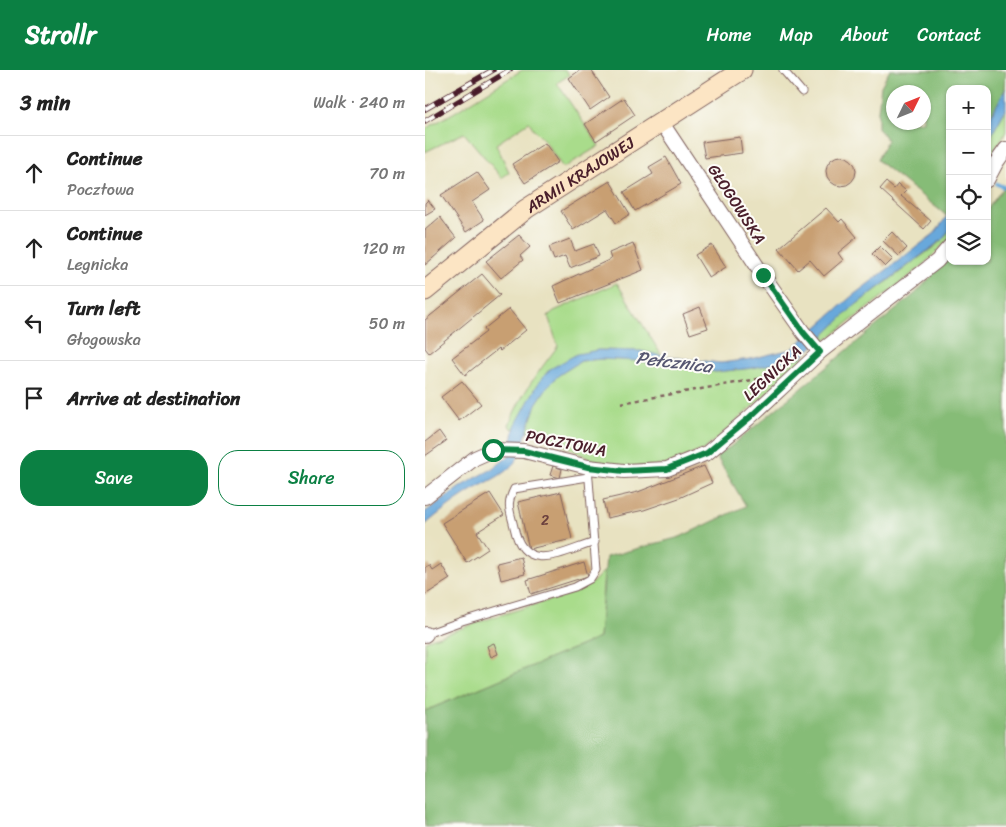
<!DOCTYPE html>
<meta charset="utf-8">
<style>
body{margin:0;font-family:Sriracha,sans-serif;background:#f6f6f6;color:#222}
.controls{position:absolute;right:15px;top:15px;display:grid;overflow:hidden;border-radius:10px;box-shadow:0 1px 4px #0004}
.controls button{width:45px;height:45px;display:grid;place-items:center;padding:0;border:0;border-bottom:1px solid #e0e0e0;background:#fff;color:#222;font:25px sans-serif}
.compass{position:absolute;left:461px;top:15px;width:45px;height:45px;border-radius:50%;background:#fff;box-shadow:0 1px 4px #0004;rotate:47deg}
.stop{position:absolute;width:15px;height:15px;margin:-11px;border:4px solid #0b8043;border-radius:50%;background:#fff}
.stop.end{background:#0b8043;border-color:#fff;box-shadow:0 1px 5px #0008}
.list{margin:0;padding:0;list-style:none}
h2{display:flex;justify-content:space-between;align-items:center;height:65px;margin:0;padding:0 20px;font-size:21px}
h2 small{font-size:16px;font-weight:400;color:#767676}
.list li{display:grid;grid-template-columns:32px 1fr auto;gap:15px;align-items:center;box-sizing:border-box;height:75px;padding:0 20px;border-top:1px solid #e0e0e0}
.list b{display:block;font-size:19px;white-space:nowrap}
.list p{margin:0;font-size:16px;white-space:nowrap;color:#767676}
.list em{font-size:16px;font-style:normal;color:#767676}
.actions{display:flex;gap:10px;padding:15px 20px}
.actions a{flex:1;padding:11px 0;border:1px solid #0b8043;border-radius:20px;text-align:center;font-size:18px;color:#0b8043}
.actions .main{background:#0b8043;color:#fff}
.icon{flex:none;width:28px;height:28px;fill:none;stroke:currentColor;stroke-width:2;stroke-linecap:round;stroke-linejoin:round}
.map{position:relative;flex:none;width:581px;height:757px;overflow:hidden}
header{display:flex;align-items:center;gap:30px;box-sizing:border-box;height:70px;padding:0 25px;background:#0b8043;color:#fff}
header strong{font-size:24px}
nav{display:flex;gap:28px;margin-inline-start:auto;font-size:18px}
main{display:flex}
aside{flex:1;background:#fff}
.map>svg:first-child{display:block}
</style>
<header>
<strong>Strollr</strong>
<nav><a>Home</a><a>Map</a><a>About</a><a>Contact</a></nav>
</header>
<main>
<aside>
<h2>3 min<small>Walk · 240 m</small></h2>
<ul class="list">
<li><svg class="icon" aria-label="ahead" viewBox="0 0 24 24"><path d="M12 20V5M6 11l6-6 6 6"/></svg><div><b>Continue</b><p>Pocztowa</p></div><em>70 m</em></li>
<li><svg class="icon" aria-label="ahead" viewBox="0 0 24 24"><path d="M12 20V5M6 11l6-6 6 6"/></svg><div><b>Continue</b><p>Legnicka</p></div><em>120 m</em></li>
<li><svg class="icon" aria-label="left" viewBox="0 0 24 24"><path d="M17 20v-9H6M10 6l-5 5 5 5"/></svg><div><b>Turn left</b><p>Głogowska</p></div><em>50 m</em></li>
<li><svg class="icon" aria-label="arrive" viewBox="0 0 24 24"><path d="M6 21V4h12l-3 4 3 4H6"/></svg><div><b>Arrive at destination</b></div></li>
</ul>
<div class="actions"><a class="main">Save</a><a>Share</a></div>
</aside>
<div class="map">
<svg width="581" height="757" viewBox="0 0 581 757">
<rect width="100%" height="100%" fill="#fdfcf7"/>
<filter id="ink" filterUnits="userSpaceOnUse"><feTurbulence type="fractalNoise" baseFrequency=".02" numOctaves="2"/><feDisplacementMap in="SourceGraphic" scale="10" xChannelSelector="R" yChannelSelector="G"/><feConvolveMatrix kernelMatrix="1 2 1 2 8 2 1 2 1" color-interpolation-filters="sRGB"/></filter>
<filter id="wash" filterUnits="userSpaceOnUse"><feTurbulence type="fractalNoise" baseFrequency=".0096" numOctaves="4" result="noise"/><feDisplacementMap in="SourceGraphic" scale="20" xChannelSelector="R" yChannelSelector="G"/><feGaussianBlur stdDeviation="1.12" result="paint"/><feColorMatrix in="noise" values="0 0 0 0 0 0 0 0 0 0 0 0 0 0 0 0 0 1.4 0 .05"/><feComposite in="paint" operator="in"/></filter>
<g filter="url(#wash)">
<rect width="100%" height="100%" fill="#e8e2c1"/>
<g fill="#a9dc8b" stroke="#7a7e5b">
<polygon points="97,0 141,0 144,5 132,13 174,76 138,98 120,71 110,61 104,52 71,74 84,102 77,108 39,63 0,82 0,59 30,42"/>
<polygon points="581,39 581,62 562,91 562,73"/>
<polygon points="525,159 525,168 496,197 397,273 394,269 428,237 510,176 518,169"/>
<path d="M192,213L237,286L216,281L173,280L125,299L114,312L89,359L86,358L84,355C95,325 114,301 133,276L123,246L129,241Z"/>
<polygon points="379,285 377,292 280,379 240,395 200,397 165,389 129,370 102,360 111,334 123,316 134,305 156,291 176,289 215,291 291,302 328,298 372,288"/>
<polygon points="179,501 174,568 0,641 0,571 69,547 148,523 168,512"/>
</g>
<g fill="#86bc77" stroke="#686e51" fill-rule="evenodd">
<path d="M465,0H581L580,20L562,53V19H525V138L522,146L452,90L462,70L453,58V41L456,16ZM468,22H498V52H468Z"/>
<polygon points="581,116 581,757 0,757 0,641 174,568 181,487 255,467 321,436 291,386 305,377 491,223 525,186 525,191 562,191 562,140 577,119"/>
</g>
<g fill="#67a8db" stroke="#586483">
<polygon points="581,18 581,39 562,73 562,53"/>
<path d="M525,138V159L518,169L428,237L379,285L372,288L328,298L291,302L215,291L176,289L156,291L134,305L123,316L111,334L94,386C82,406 62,411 44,422C28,432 14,443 0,455V442L38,415L69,398L84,386L90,356L114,312L125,299L152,284L173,280L216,281L237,286L296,293L325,289L367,279L427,226L510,163L522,146Z"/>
</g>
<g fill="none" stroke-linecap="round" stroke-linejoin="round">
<polyline stroke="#67a8db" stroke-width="4" points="572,114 581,118"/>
</g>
<g id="blocks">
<g fill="#c89f72">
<polygon points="155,0 166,0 184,27 165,40 144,8"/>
<polygon points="199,28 210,45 171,71 160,54"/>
<polygon points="315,67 317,83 280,88 277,72"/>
<polygon points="120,73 133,92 100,113 87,94"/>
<circle cx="416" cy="101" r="15"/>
<polygon points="241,87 256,114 210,141 199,122 228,104 224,97"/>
<polygon points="52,102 65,120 47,132 59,150 41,162 16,125"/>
<polygon points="185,111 205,144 191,153 182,139 148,160 136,141"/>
<polygon points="461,112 469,119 473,114 481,121 476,126 506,151 499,159 455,119"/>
<polygon points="3,130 10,139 0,145 0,133"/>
<polygon points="401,138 414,152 417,149 432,167 413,183 418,190 399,206 385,190 373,200 354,178"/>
<polygon points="15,147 31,168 0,195 0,160"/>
<polygon points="467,162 482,178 474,186 458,171"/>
<polygon points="94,165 105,177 95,186 98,190 76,208 61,191"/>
<polygon points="145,169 150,181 169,174 174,186 145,198 140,186 129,190 124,177"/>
<polygon points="208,173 218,200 135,233 128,216 186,189 184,183"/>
<polygon points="287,175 301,197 284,208 270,185"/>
<polygon points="455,176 468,189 460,197 447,184"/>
<polygon points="57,204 75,225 4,283 0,278 0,250"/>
<polygon points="275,237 283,258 265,264 258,244"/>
<polygon points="84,239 101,260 75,281 73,279 40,305 27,288 61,262 59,259"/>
<polygon points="37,311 56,334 34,351 16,327"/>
<polygon points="14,361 21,371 0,386 0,372"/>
<polygon points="128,396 137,399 135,408 125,405"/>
<polygon points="279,396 287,413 254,428 219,440 182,448 178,430 213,422"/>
<polygon points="136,422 147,469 104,479 93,432"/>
<polygon points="65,423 79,445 52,462 63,479 42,493 17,453"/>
<polygon points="96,487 100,504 76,510 72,493"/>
<polygon points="159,492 163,506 106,524 102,510"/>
<polygon points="16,494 25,509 0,525 0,497 4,495 7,500"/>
<polygon points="69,573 73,584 66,587 62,576"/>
</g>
</g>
</g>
<g filter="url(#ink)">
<use href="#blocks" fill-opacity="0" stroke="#816360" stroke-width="1"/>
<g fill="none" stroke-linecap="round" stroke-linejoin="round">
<defs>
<g id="service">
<polyline points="358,0 377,22"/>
<path d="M163,407L89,419C81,435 85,440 89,457C99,506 137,482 170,472"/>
<polyline points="1,564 37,551 150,517 165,509 171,500 163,397"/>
</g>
<g id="minor">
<polyline points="237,53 338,205 378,262 395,282"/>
<polyline points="562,110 571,93 581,79"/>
<polyline points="0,427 50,388 68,380 99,381 163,397 199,401 242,399 282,383 324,348 395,282 512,191 525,176"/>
<polyline points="0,565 1,564"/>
</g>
<g id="secondary">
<path id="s1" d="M0,221L101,139L317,0"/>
</g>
</defs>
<use href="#service" stroke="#816360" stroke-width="9"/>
<use href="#minor" stroke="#816360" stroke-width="16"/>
<use href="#secondary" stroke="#816360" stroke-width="21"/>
<polyline stroke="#816360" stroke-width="2.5" stroke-dasharray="4 4" stroke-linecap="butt" points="196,333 350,306"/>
<use href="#service" stroke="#fff" stroke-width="7"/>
<use href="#minor" stroke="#fff" stroke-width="14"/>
<use href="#secondary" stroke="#fce5c4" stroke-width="19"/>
<defs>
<g id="rail">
<polyline points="0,39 68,0"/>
<polyline points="0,51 85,0"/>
</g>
</defs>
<use href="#rail" stroke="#4a1f2b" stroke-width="5.5"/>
<use href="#rail" stroke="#fdfcf7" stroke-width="4" stroke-dasharray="11" stroke-linecap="butt"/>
</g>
</g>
<g fill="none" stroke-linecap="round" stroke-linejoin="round" filter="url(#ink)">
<polyline stroke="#0b8043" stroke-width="6" points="68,380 99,381 163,397 199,401 242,399 282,383 324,348 395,282 378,262 338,205"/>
</g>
<g text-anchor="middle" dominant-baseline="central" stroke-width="4" stroke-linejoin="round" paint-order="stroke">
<g font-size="14" fill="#6a3f3d">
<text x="120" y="450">2</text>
</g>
<g font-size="16" fill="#4a1f2b" stroke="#fdfcf7">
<text stroke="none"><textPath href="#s1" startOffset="194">ARMII KRAJOWEJ</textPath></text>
<text transform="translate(312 134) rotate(57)">GŁOGOWSKA</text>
<text transform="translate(347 303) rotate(-43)">LEGNICKA</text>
<text transform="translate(141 373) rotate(11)">POCZTOWA</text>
</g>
<g font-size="18" font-style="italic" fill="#565671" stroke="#fdfcf7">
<text transform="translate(249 292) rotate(7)">Pełcznica</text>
</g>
</g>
</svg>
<div class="controls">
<button>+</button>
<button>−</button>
<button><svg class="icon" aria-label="locate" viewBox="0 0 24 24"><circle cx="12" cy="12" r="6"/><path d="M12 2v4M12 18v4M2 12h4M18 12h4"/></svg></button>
<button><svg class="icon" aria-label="layers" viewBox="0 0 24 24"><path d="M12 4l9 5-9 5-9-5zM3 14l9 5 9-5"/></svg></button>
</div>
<svg class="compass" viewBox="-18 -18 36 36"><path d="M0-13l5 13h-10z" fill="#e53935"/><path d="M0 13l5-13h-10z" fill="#767676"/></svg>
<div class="stop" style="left:68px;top:380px"></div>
<div class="stop end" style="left:338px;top:205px"></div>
</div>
</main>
